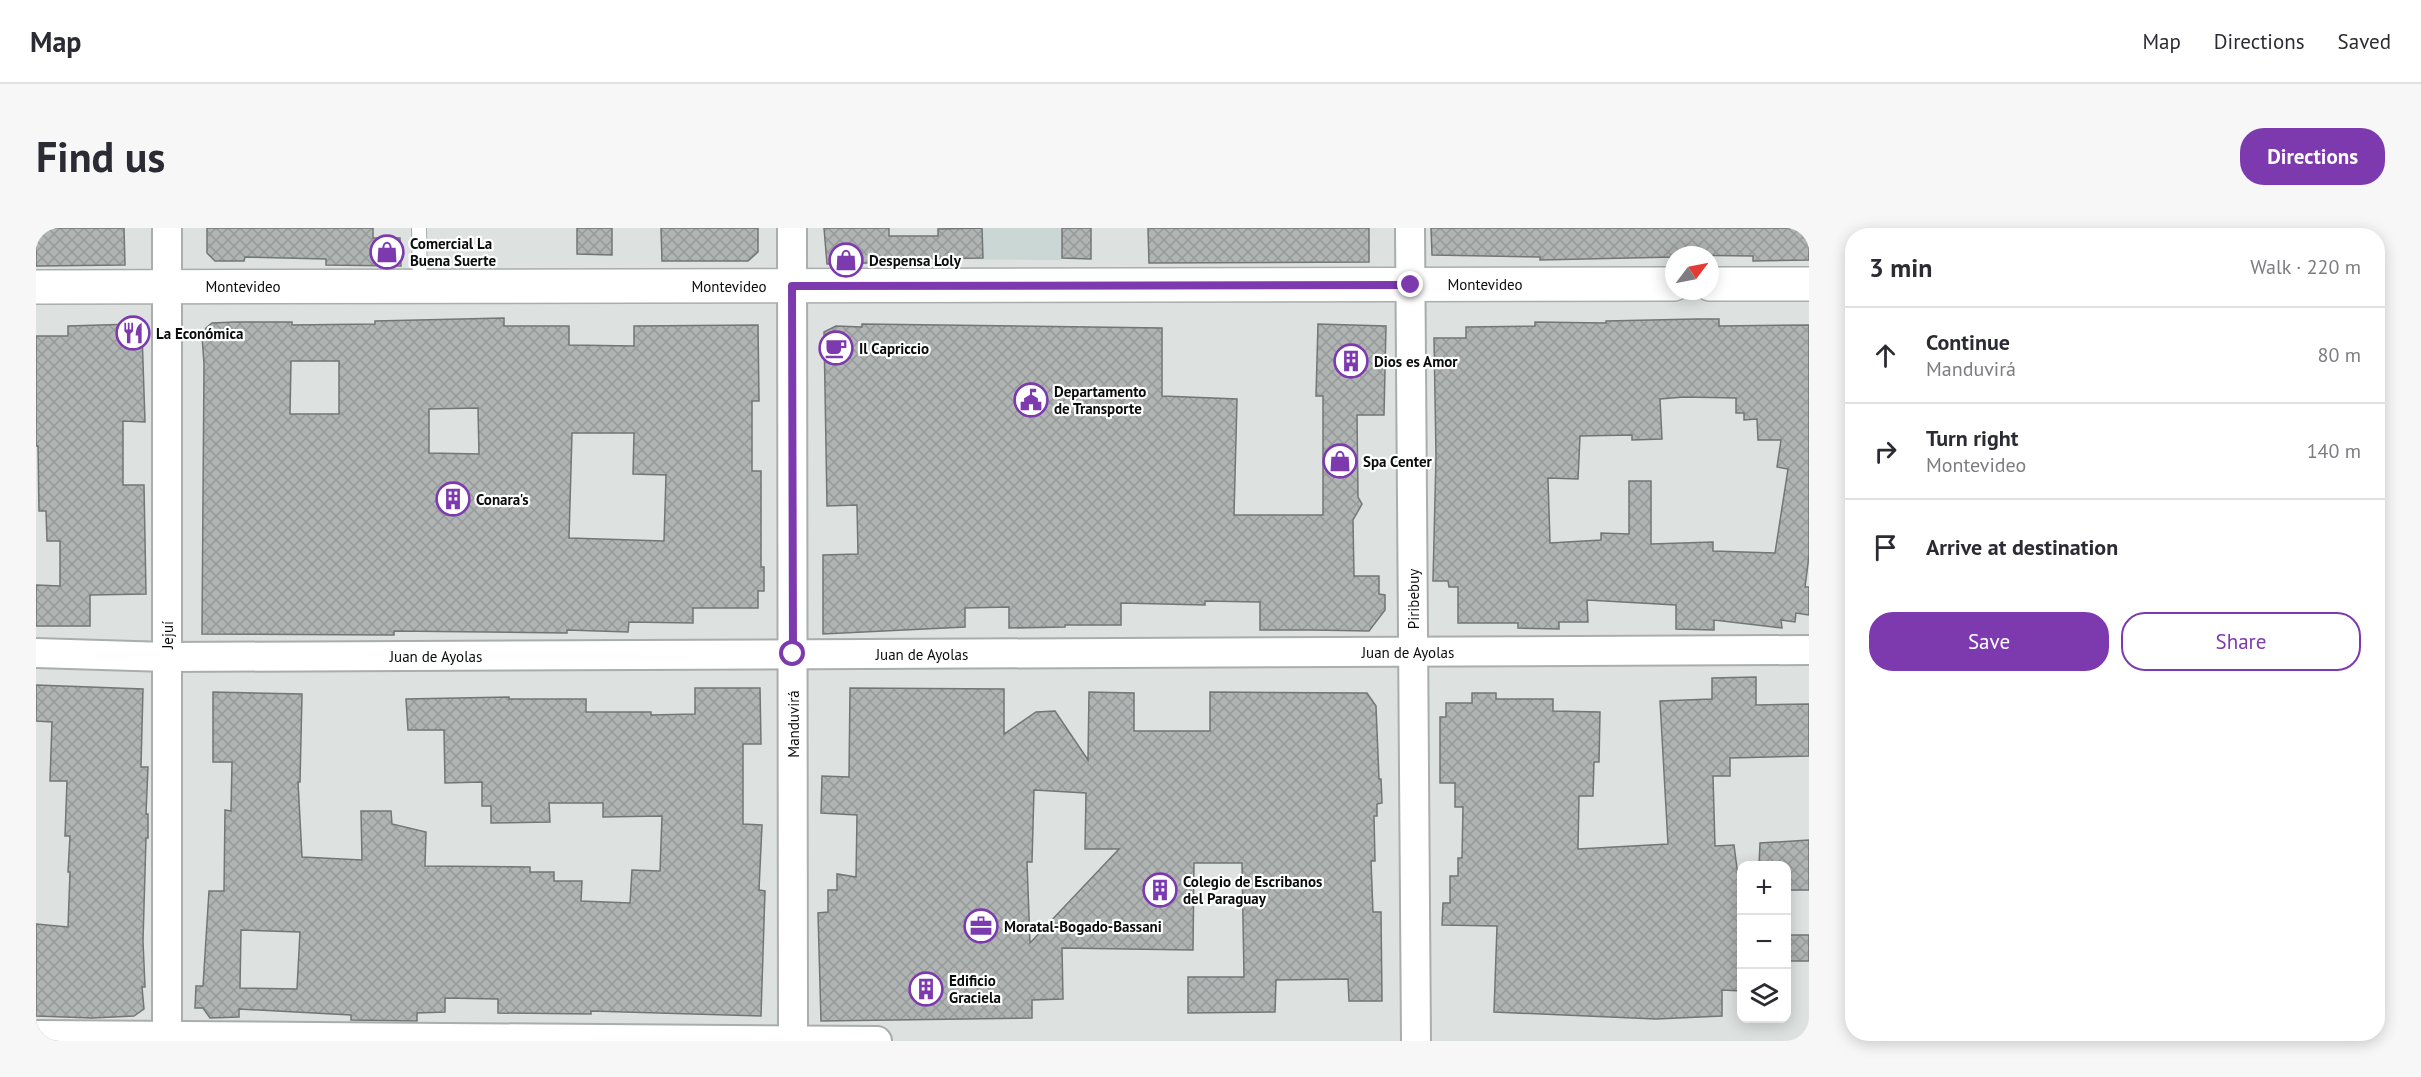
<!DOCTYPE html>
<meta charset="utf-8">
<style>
body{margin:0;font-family:"PT Sans",sans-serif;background:#f7f7f7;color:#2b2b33}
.controls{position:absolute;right:18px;bottom:18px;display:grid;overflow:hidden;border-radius:12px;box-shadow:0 3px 15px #0003}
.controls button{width:54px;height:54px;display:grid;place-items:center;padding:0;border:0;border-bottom:2px solid #e1e1e2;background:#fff;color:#2b2b33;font:30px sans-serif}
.compass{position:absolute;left:1629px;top:18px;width:54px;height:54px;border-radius:50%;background:#fff;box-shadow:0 3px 15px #0003;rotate:58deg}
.stop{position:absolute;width:18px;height:18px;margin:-14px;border:4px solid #7d3aae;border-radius:50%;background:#fff}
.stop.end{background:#7d3aae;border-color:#fff;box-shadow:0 2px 6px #0008}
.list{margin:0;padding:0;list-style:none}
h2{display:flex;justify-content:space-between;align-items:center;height:78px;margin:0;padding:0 24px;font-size:26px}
h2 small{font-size:20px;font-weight:400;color:#7c7c81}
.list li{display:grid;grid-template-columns:39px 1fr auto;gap:18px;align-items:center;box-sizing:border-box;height:96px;padding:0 24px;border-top:2px solid #e1e1e2}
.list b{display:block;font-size:22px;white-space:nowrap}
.list p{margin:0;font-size:20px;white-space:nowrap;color:#7c7c81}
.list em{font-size:20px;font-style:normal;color:#7c7c81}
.actions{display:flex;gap:12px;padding:18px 24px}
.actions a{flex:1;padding:14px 0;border:2px solid #7d3aae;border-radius:24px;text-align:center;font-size:21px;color:#7d3aae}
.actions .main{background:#7d3aae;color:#fff}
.icon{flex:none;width:33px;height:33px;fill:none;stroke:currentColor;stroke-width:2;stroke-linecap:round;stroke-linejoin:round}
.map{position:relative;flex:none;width:1773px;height:813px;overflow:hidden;border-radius:24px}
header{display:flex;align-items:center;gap:36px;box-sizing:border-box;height:84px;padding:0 30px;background:#fff;border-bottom:2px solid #e1e1e2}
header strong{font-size:28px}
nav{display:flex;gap:33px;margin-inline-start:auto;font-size:21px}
.intro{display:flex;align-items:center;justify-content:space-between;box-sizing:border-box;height:144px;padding:0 36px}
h1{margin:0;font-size:42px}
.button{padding:15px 27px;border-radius:24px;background:#7d3aae;color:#fff;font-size:21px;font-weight:700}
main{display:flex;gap:36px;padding:0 36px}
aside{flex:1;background:#fff;border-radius:24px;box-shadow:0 3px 15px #0003}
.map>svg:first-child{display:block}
</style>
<header>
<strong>Map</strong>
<nav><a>Map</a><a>Directions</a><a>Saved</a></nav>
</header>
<div class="intro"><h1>Find us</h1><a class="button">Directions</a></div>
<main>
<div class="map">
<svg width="1773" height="813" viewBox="0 0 1773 813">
<defs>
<pattern id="building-cross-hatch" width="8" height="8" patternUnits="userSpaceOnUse" patternTransform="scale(1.5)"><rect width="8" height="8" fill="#b0b4b3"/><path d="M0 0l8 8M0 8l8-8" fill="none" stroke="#969999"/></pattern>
</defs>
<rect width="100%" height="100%" fill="#dde1e0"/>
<polygon fill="#cad7d5" points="902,0 1025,0 1025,32 899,31"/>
<g fill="url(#building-cross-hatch)" stroke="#727675" stroke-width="1.5" fill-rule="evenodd">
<polygon points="0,0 88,0 89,37 0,38"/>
<polygon points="171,0 337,0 337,10 364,10 365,38 290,37 290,31 209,29 208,33 179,33 171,25"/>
<polygon points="541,0 576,0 576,27 541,26"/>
<polygon points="625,0 722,0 722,24 712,33 626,33"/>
<polygon points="788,0 853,0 853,8 902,8 902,1 946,0 947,30 872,31 872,34 791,36"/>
<polygon points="1026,0 1055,0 1055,31 1026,30"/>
<polygon points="1112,0 1333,0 1333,34 1113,35"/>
<polygon points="1395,0 1773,0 1773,32 1717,33 1717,28 1638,27 1638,29 1504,32 1504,29 1396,27"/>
<path d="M468,90V98H533V117L598,118V98L722,97L723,173H716V243H725V339H728V363H722V380H657V395L593,394L592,404L531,402V405L358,403V407L166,406L168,136L166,108L170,100L176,95L199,94H256V97L339,96V93ZM255,133H303V186H254ZM442,180L443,226L393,225V181ZM536,205H598L597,246L630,247L628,313L533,310Z"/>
<path d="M1661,91H1683V98L1773,97V328L1769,359H1773V387L1760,385L1759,394L1745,392L1746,400L1678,392V402L1640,401V377L1551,372L1552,394H1523V401L1482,400V395H1422V359H1413L1412,353H1397L1400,228L1398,110H1430V99L1499,98V94L1570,95V93ZM1648,169L1700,170V185H1708V192L1721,191L1722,212H1745L1741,239L1752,241L1739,325L1677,323V314L1615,316V253H1593V306L1565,305V312L1514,315L1512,250L1542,251L1544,208L1596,207V212L1626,211L1624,171Z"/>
<polygon points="99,96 106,104 109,194 87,193 87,257 108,257 110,366 54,367 54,398 0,398 0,357 24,358 24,313 11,313 10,283 3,283 2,218 0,218 0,108 32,108 32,98"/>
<polygon points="826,96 1126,100 1126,168 1201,171 1198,287 1287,287 1287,168 1280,168 1282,96 1350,98 1348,187 1321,187 1322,269 1326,276 1317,292 1318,348 1343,348 1343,366 1349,367 1349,382 1333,403 1277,402 1224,402 1224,374 1169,373 1169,377 1085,375 1085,397 1029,397 1029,399 973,400 973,379 929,380 929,399 787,406 787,327 822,326 821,277 791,278 788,104 800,98 826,99"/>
<polygon points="1720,449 1720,477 1773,476 1773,528 1694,530 1694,548 1677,548 1679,618 1698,617 1706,679 1706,763 1686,762 1686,788 1620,791 1458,784 1461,698 1406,697 1407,675 1414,675 1414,648 1422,648 1422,630 1426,630 1427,579 1419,579 1419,555 1404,555 1404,489 1410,489 1410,475 1436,475 1436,465 1460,465 1460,471 1517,471 1517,483 1564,484 1563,534 1558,534 1557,568 1543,568 1542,621 1632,616 1624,473 1676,471 1676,450"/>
<polygon points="0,457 107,461 105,539 112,539 110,586 112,586 112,610 110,610 107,713 109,759 106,759 108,781 98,788 56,790 0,788 0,696 32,699 34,644 32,644 34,608 29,608 31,553 14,553 16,494 0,493"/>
<path d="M659,460H724L725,516H707V596L726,597L723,662L729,663L725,788L555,783V786L462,785V771L409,770V784L381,785V793L315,792V787L203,781V789L174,790L167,780H159L160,758H167L173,663H188L189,582L195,583L196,534H177V464L266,466L264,554H262L266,629L326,632L325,583H355L356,596L390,604L389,638L494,639V644H518V653H546L545,673L594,675L596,642L624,643L626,588L567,589V575H513L514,594L455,595V578H446V554L409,555L408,502H372L370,471L473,469V471H550V484H615V487L659,486ZM205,702L264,704L261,761L204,760Z"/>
<path d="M814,460L968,461V506L1000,484L1019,483L1052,532L1053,464L1098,465V503H1174V464L1331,465L1340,478L1343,551H1345L1346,575L1341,576V588H1338L1339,633H1335L1337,684H1345L1346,773H1313L1312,751L1240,752L1239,784L1152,785V749H1208L1206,635H1158L1157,722L1026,720L1027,771L996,772V790L785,793L782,685L792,684V662H801V646L820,649L821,587L785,585L786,548L813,549ZM998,562L1050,565L1049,621H1083L994,715L991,634H996Z"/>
<polygon points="1773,612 1773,662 1750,662 1750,638 1723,638 1724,615"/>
<rect x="1750" y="707" width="23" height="26"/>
</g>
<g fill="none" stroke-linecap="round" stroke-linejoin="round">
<defs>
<polyline id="service" points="383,0 384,58"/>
<g id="minor">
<polyline points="131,0 131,813"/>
<polyline points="756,0 757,813"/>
<polyline points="1374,0 1380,813"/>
<polyline points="0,425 131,429 1773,422"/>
<polyline points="0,807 841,813"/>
</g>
<g id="primary">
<polyline points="1674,56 1773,56"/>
<polyline points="0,59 1638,56"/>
</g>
</defs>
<use href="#service" stroke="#a9adac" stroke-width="16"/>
<use href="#minor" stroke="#a9adac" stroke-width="32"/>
<use href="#primary" stroke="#a9adac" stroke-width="36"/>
<use href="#service" stroke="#fff" stroke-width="14"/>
<use href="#minor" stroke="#fff" stroke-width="28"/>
<use href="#primary" stroke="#fff" stroke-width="33"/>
</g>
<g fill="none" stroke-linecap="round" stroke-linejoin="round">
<polyline stroke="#7d3aae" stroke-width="8" points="757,426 756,58 1375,57"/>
</g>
<defs>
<symbol id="shop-ring" viewBox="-11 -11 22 22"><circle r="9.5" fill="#fff" stroke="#7d3aae" stroke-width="1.5"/><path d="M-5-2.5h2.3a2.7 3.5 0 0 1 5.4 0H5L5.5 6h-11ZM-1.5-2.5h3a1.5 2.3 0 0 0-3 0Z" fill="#7d3aae"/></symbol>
<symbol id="restaurant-ring" viewBox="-11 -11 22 22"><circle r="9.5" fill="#fff" stroke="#7d3aae" stroke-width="1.5"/><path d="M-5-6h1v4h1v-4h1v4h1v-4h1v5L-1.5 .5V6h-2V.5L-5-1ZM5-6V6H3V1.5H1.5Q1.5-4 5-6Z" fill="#7d3aae"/></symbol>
<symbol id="cafe-ring" viewBox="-11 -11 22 22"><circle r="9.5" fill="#fff" stroke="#7d3aae" stroke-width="1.5"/><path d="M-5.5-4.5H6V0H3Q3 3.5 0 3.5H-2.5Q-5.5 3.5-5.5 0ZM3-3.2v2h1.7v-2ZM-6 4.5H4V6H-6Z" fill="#7d3aae"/></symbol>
<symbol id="building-ring" viewBox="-11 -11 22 22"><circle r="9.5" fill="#fff" stroke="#7d3aae" stroke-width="1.5"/><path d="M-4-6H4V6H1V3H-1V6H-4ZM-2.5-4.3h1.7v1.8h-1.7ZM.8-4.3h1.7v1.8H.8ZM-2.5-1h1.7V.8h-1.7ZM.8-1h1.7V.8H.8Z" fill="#7d3aae"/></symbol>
<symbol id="civic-ring" viewBox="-11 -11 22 22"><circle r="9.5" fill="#fff" stroke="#7d3aae" stroke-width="1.5"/><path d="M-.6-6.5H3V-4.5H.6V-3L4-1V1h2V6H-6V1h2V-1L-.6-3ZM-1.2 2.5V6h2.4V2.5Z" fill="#7d3aae"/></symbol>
<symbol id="office-ring" viewBox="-11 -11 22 22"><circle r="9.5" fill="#fff" stroke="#7d3aae" stroke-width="1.5"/><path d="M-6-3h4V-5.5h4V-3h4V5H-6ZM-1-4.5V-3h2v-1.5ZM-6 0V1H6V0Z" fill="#7d3aae"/></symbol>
</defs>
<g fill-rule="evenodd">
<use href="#shop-ring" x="332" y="5" width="38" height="38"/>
<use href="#shop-ring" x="791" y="13" width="38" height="38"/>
<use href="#restaurant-ring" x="78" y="86" width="38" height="38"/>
<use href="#cafe-ring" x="781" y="101" width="38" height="38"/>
<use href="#building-ring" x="1296" y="114" width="38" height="38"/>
<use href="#civic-ring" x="976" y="153" width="38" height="38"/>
<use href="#shop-ring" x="1285" y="214" width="38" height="38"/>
<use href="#building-ring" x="398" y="252" width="38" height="38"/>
<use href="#building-ring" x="1105" y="643" width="38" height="38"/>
<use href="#office-ring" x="926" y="679" width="38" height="38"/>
<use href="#building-ring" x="871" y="742" width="38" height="38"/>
</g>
<g text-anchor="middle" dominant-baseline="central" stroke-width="4.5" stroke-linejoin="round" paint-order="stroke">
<g font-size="15" font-weight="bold" fill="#0a0b0b" stroke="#fff" text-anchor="start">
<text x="374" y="15">Comercial La<tspan x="374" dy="17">Buena Suerte</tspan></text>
<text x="833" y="32">Despensa Loly</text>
<text x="120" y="105">La Económica</text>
<text x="823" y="120">Il Capriccio</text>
<text x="1338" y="133">Dios es Amor</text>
<text x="1018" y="163">Departamento<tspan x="1018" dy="17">de Transporte</tspan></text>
<text x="1327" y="233">Spa Center</text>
<text x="440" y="271">Conara's</text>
<text x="1147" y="653">Colegio de Escribanos<tspan x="1147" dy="17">del Paraguay</tspan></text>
<text x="968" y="698">Moratal-Bogado-Bassani</text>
<text x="913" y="752">Edificio<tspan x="913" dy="17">Graciela</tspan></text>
</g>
<g font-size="15" fill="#0a0b0b" stroke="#fff">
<text x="1449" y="56">Montevideo</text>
<text x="207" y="58">Montevideo</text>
<text x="693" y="58">Montevideo</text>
<text transform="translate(1377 371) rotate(-90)">Piribebuy</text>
<text transform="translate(131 407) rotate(-90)">Jejuí</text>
<text x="1372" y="424">Juan de Ayolas</text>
<text x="886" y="426">Juan de Ayolas</text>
<text x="400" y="428">Juan de Ayolas</text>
<text transform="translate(757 496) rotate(-90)">Manduvirá</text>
</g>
</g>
</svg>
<div class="controls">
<button>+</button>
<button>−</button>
<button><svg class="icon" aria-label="layers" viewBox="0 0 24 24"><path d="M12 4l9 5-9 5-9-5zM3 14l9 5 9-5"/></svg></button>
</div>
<svg class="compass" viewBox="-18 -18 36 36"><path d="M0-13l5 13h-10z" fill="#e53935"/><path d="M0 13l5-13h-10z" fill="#7c7c81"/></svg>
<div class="stop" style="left:757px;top:426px"></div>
<div class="stop end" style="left:1375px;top:57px"></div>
</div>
<aside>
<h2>3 min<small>Walk · 220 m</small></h2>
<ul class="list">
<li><svg class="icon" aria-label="ahead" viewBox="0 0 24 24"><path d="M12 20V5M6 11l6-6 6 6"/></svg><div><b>Continue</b><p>Manduvirá</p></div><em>80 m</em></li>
<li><svg class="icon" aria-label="right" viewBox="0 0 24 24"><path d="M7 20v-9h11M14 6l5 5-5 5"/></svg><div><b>Turn right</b><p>Montevideo</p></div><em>140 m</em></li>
<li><svg class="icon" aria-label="arrive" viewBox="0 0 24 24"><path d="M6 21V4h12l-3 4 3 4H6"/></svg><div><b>Arrive at destination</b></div></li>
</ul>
<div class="actions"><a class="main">Save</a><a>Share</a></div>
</aside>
</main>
